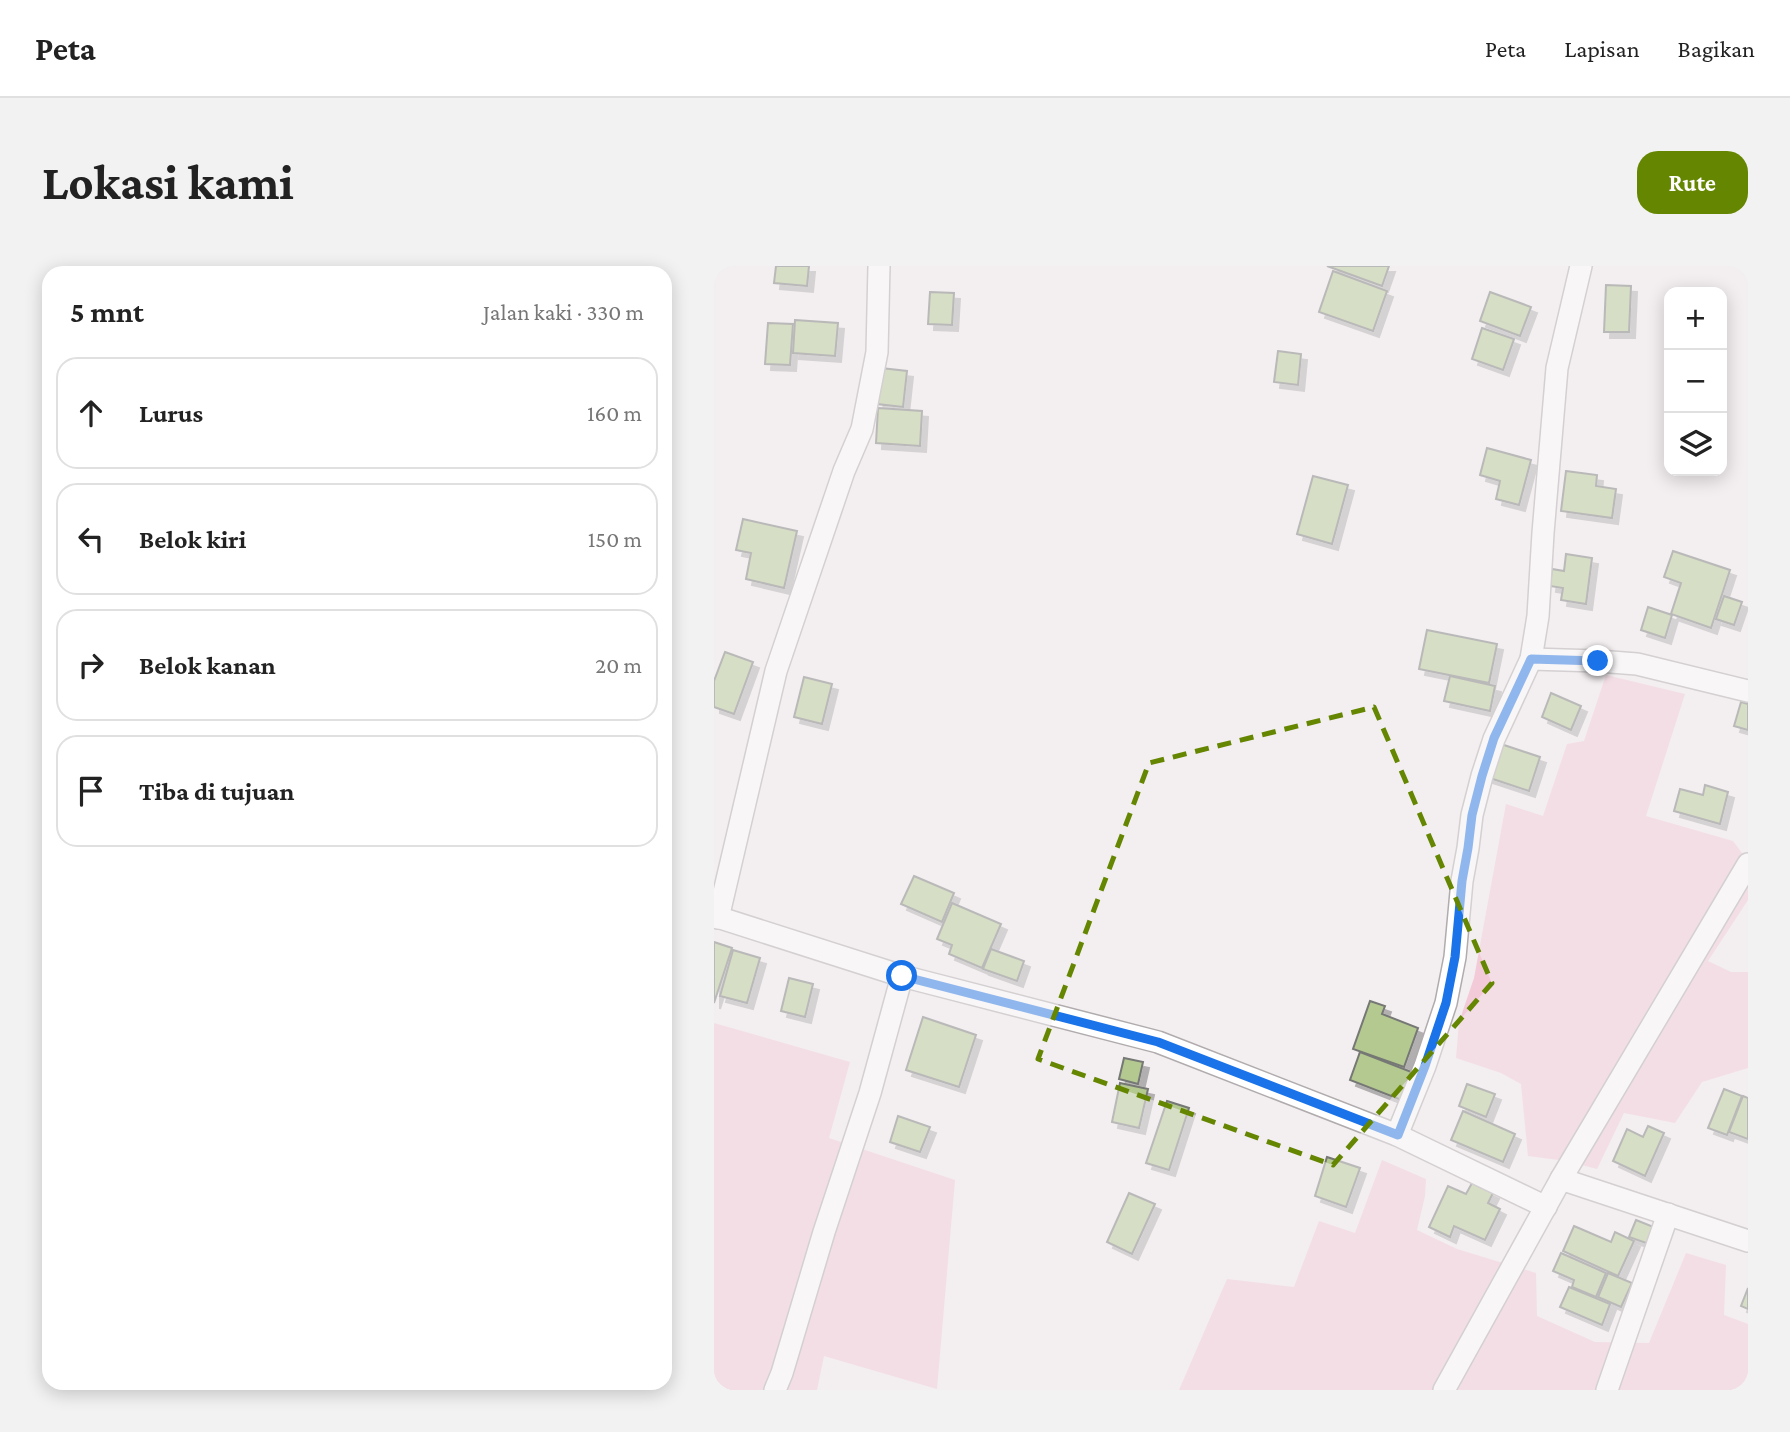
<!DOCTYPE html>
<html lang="id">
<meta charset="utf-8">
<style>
body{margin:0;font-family:"Crimson Pro",serif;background:#f2f2f2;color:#222}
.controls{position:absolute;right:21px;top:21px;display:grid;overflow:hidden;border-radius:14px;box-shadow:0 4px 18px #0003}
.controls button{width:63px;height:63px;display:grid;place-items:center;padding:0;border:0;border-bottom:2px solid #e0e0e0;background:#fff;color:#222;font:35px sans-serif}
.stop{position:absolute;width:21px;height:21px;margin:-16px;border:5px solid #1a73e8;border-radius:50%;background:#fff}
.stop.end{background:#1a73e8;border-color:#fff;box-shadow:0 2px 7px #0008}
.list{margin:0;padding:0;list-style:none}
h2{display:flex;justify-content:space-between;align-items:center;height:91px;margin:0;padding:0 28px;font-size:30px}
h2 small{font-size:23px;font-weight:400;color:#767676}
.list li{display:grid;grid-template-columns:46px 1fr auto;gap:21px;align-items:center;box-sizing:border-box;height:112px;margin:0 14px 14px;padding:0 14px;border:2px solid #e0e0e0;border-radius:21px}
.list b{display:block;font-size:26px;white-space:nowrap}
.list em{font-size:23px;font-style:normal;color:#767676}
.icon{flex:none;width:38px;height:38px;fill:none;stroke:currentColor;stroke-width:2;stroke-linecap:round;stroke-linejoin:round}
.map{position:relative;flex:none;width:1034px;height:1124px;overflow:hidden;border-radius:21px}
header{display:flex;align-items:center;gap:42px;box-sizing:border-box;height:98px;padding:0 35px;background:#fff;border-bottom:2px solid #e0e0e0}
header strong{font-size:33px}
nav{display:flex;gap:38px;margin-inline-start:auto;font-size:24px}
.intro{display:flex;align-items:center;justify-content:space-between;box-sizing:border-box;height:168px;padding:0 42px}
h1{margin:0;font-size:49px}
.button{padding:18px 32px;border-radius:21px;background:#658600;color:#fff;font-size:24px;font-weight:700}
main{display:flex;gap:42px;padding:0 42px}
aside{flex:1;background:#fff;border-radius:21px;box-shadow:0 4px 18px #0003}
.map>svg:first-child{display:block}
</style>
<header>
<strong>Peta</strong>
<nav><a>Peta</a><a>Lapisan</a><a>Bagikan</a></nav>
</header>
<div class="intro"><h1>Lokasi kami</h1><a class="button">Rute</a></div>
<main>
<aside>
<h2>5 mnt<small>Jalan kaki · 330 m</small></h2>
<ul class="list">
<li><svg class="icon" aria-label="ahead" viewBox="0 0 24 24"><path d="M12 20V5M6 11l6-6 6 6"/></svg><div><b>Lurus</b></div><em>160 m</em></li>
<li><svg class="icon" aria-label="left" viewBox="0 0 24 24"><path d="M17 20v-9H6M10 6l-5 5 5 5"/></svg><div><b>Belok kiri</b></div><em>150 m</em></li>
<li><svg class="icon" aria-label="right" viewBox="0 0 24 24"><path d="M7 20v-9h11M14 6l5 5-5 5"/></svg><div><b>Belok kanan</b></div><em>20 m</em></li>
<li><svg class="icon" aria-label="arrive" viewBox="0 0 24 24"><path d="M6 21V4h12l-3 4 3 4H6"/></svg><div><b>Tiba di tujuan</b></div></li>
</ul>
</aside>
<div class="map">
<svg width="1034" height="1124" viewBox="0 0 1034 1124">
<defs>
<filter id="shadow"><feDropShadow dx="6" dy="6" stdDeviation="0" flood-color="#0004"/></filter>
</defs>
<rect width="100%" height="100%" fill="#f3eef0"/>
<g fill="#f3cbd8">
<polygon points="892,409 971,428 932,550 1019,575 1034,595 1034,634 994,695 1017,706 1034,706 1034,802 988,816 961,857 910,847 883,903 852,895 814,890 807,818 787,807 742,792 745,756 760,712 792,538 829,550 853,478 870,475"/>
<polygon points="0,757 136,796 115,872 241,914 223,1123 110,1090 103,1124 0,1124"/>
<polygon points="668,894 712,913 711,930 703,964 743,983 822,1007 823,1050 881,1076 935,1077 972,987 1012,999 1010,1049 1034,1058 1034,1124 465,1124 513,1013 580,1021 605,955 641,967"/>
</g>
<g fill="#b4c990" stroke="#767874" stroke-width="2" filter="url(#shadow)">
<polygon points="62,0 95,0 93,20 60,17"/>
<polygon points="613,0 675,0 668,20"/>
<polygon points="619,5 673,25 659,65 605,46"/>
<polygon points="892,19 917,20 915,66 890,66"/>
<polygon points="216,26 240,27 238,59 214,58"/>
<polygon points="776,26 817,41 806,70 766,55"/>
<polygon points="81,54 124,57 121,90 79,87"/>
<polygon points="54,57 79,58 76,99 51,98"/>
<polygon points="768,62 800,73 789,104 758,93"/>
<polygon points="564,85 587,88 584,119 560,116"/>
<polygon points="167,102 193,105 189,141 163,138"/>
<polygon points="164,142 208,145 206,180 162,177"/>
<polygon points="773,182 817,194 805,239 782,233 786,215 766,209"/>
<polygon points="852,205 883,209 882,220 902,223 898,252 847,245"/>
<polygon points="599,210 634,219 618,278 583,268"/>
<polygon points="29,253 83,265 70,322 32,313 37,287 22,284"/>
<polygon points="959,285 1016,304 997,362 957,348 967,317 950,311"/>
<polygon points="852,288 878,292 872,338 847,334 849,322 836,320 838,303 850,305"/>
<polygon points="1010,330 1028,336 1020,359 1002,353"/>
<polygon points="934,341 958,349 951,372 927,364"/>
<polygon points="713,364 783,378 775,417 705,403"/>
<polygon points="11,386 39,396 20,448 0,441 0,415"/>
<polygon points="736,410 781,420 776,445 730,435"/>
<polygon points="90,411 118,418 108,458 80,451"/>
<polygon points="837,427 867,440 857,464 828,451"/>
<polygon points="1027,436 1034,438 1034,464 1020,460"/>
<polygon points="784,477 826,491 815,525 773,511"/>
<polygon points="991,519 1014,526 1006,558 960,545 966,523 989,529"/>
<polygon points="200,610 240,627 228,656 187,638"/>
<polygon points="238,637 287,658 268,702 235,688 238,679 223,673"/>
<polygon points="0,676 18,682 0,737"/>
<polygon points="277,683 310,695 303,715 269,703"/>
<polygon points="19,684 46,692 33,737 6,730"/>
<polygon points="75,712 99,718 91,751 67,745"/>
<polygon points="656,735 671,740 668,748 704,762 690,801 639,783"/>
<polygon points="209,751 262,769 245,821 192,804"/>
<polygon points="646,786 700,807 690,835 636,814"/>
<polygon points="410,792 429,796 424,818 405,813"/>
<polygon points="406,817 434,823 425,862 398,856"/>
<polygon points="753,818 781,828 772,851 745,840"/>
<polygon points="1010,823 1028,830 1013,869 994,862"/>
<polygon points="1029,830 1034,832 1034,873 1015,866"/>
<polygon points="453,835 475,842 455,904 432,897"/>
<polygon points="749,845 801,868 789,896 737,874"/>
<polygon points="184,850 216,861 206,886 176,876"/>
<polygon points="934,860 950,867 931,910 899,895 913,863 929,871"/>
<polygon points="613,891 646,902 632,941 601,930"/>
<polygon points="758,917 779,927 774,937 786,943 771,974 740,960 736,971 715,961 734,920 752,928"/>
<polygon points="415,927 441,938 418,988 393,976"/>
<polygon points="922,954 942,962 935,978 915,971"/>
<polygon points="860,960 897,976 901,966 920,975 904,1010 849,985"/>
<polygon points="847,987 892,1007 882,1031 858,1021 860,1014 839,1005"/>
<polygon points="894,1007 918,1017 907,1041 884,1031"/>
<polygon points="855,1021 896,1038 888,1059 846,1041"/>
<polygon points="1034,1022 1034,1043 1027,1040"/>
</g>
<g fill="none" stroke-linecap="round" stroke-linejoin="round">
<defs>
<g id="minor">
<polyline points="817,393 884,395 923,398 1034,425"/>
<polyline points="0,650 188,710 444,776 683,869 832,941"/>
<polyline points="4,652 62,405 130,205 148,163 163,86 165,0"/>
<polyline points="683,869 711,800 732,737 741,691 748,615 754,582 758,549 768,510 780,473 817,393 824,350 829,267 843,102 867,0"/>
<polyline points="847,913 1034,975"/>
<polyline points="61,1124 68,1107 110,966 156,827 188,710"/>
<polyline points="730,1124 847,913 1034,598"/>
<polyline points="893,1124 954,948"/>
</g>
</defs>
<use href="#minor" stroke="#b0abac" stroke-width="24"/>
<use href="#minor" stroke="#fff" stroke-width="21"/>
</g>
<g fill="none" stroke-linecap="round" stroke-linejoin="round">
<polyline stroke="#1a73e8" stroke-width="9" points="188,710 444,776 684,869 711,800 732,737 741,691 748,615 754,582 758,549 768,510 780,472 817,393 884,395"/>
</g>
<path d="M0 0H1034V1124H0ZM660,441L778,717L619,899L324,793L435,497Z" fill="#f3eef0" fill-opacity=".55" fill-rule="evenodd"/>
<path fill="none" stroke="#658600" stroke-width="5" stroke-dasharray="14 9" stroke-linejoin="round" d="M660,441L778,717L619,899L324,793L435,497Z"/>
</svg>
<div class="controls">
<button>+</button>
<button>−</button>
<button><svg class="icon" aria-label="layers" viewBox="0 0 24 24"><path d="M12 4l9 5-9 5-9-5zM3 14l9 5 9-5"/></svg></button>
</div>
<div class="stop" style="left:188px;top:710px"></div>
<div class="stop end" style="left:884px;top:395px"></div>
</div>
</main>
